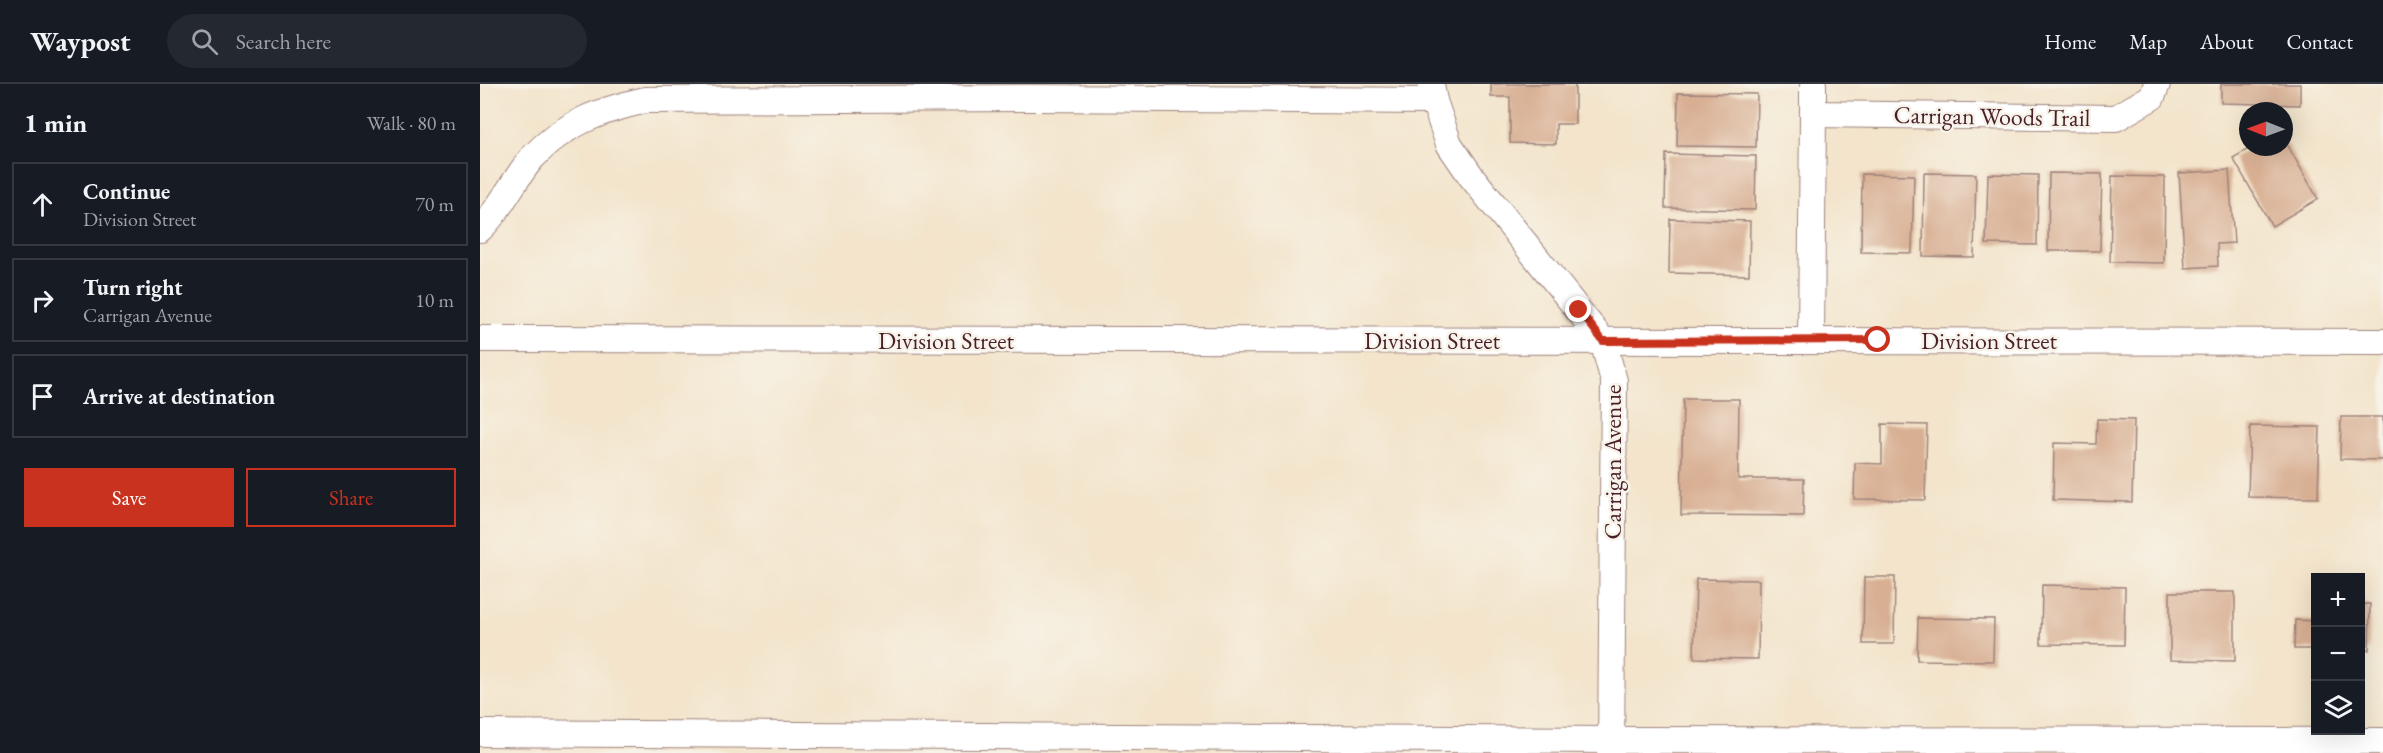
<!DOCTYPE html>
<meta charset="utf-8">
<style>
body{margin:0;font-family:"EB Garamond",serif;background:#242831;color:#f1f3f6}
.controls{position:absolute;right:18px;bottom:18px;display:grid;overflow:hidden;border-radius:0px;box-shadow:0 6px 24px #0002}
.controls button{width:54px;height:54px;display:grid;place-items:center;padding:0;border:0;border-bottom:2px solid #363941;background:#171b24;color:#f1f3f6;font:30px sans-serif}
.compass{position:absolute;left:1759px;top:18px;width:54px;height:54px;border-radius:50%;background:#171b24;box-shadow:0 6px 24px #0002;rotate:271deg}
.stop{position:absolute;width:18px;height:18px;margin:-14px;border:4px solid #c8321e;border-radius:50%;background:#fff}
.stop.end{background:#c8321e;border-color:#fff;box-shadow:0 2px 6px #0008}
.list{margin:0;padding:0;list-style:none}
h2{display:flex;justify-content:space-between;align-items:center;height:78px;margin:0;padding:0 24px;font-size:26px}
h2 small{font-size:20px;font-weight:400;color:#9ea1a6}
.list li{display:grid;grid-template-columns:39px 1fr auto;gap:18px;align-items:center;box-sizing:border-box;height:84px;margin:0 12px 12px;padding:0 12px;border:2px solid #363941;border-radius:0px}
.list b{display:block;font-size:22px;white-space:nowrap}
.list p{margin:0;font-size:20px;white-space:nowrap;color:#9ea1a6}
.list em{font-size:20px;font-style:normal;color:#9ea1a6}
.actions{display:flex;gap:12px;padding:18px 24px}
.actions a{flex:1;padding:14px 0;border:2px solid #c8321e;border-radius:0px;text-align:center;font-size:21px;color:#c8321e}
.actions .main{background:#c8321e;color:#fff}
.icon{flex:none;width:33px;height:33px;fill:none;stroke:currentColor;stroke-width:2;stroke-linecap:round;stroke-linejoin:round}
.map{position:relative;flex:none;width:1903px;height:669px;overflow:hidden}
header{display:flex;align-items:center;gap:36px;box-sizing:border-box;height:84px;padding:0 30px;background:#171b24;border-bottom:2px solid #363941}
header strong{font-size:28px}
nav{display:flex;gap:33px;margin-inline-start:auto;font-size:21px}
.search{width:420px;height:54px;background:#242831;display:flex;align-items:center;gap:15px;box-sizing:border-box;padding:0 21px;border-radius:33px;color:#9ea1a6;font-size:22px}
main{display:flex}
aside{flex:1;background:#171b24}
.map>svg:first-child{display:block}
</style>
<header>
<strong>Waypost</strong>
<div class="search"><svg class="icon" aria-label="search" viewBox="0 0 24 24"><circle cx="10" cy="10" r="6"/><path d="M15 15l6 6"/></svg>Search here</div>
<nav><a>Home</a><a>Map</a><a>About</a><a>Contact</a></nav>
</header>
<main>
<aside>
<h2>1 min<small>Walk · 80 m</small></h2>
<ul class="list">
<li><svg class="icon" aria-label="ahead" viewBox="0 0 24 24"><path d="M12 20V5M6 11l6-6 6 6"/></svg><div><b>Continue</b><p>Division Street</p></div><em>70 m</em></li>
<li><svg class="icon" aria-label="right" viewBox="0 0 24 24"><path d="M7 20v-9h11M14 6l5 5-5 5"/></svg><div><b>Turn right</b><p>Carrigan Avenue</p></div><em>10 m</em></li>
<li><svg class="icon" aria-label="arrive" viewBox="0 0 24 24"><path d="M6 21V4h12l-3 4 3 4H6"/></svg><div><b>Arrive at destination</b></div></li>
</ul>
<div class="actions"><a class="main">Save</a><a>Share</a></div>
</aside>
<div class="map">
<svg width="1903" height="669" viewBox="0 0 1903 669">
<rect width="100%" height="100%" fill="#f7f3e8"/>
<filter id="ink" filterUnits="userSpaceOnUse"><feTurbulence type="fractalNoise" baseFrequency=".0167" numOctaves="2"/><feDisplacementMap in="SourceGraphic" scale="12" xChannelSelector="R" yChannelSelector="G"/><feConvolveMatrix kernelMatrix="1 2 1 2 8 2 1 2 1" color-interpolation-filters="sRGB"/></filter>
<filter id="wash" filterUnits="userSpaceOnUse"><feTurbulence type="fractalNoise" baseFrequency=".008" numOctaves="4" result="noise"/><feDisplacementMap in="SourceGraphic" scale="24" xChannelSelector="R" yChannelSelector="G"/><feGaussianBlur stdDeviation="1.35" result="paint"/><feColorMatrix in="noise" values="0 0 0 0 0 0 0 0 0 0 0 0 0 0 0 0 0 1.4 0 .05"/><feComposite in="paint" operator="in"/></filter>
<g filter="url(#wash)">
<rect width="100%" height="100%" fill="#f3e4cb"/>
<g id="blocks">
<g fill="#d8af93">
<polygon points="1011,0 1095,0 1095,40 1076,40 1076,60 1030,59 1030,13 1011,13"/>
<polygon points="1741,0 1820,0 1820,21 1741,19"/>
<polygon points="1198,9 1277,10 1276,63 1197,62"/>
<polygon points="1804,55 1838,115 1792,142 1753,74 1772,63 1804,63"/>
<polygon points="1186,70 1276,72 1275,126 1185,124"/>
<polygon points="1749,86 1754,159 1737,160 1738,182 1705,184 1699,89"/>
<polygon points="1444,89 1496,90 1494,173 1443,172"/>
<polygon points="1569,89 1622,90 1620,167 1568,167"/>
<polygon points="1382,90 1434,91 1432,169 1381,168"/>
<polygon points="1508,90 1558,91 1557,161 1506,160"/>
<polygon points="1632,92 1685,93 1684,179 1630,178"/>
<polygon points="1190,135 1270,137 1269,191 1189,189"/>
<polygon points="1203,315 1259,315 1258,395 1324,395 1323,432 1201,431"/>
<polygon points="1861,333 1903,333 1903,376 1860,375"/>
<polygon points="1617,335 1654,336 1652,418 1573,416 1574,359 1616,360"/>
<polygon points="1402,340 1447,341 1445,416 1374,415 1375,379 1402,380"/>
<polygon points="1770,342 1840,343 1838,414 1768,413"/>
<polygon points="1384,493 1415,493 1414,560 1383,560"/>
<polygon points="1216,495 1279,496 1278,575 1214,574"/>
<polygon points="1562,501 1645,503 1644,561 1561,560"/>
<polygon points="1690,508 1755,508 1755,577 1690,576"/>
<polygon points="1880,520 1890,520 1889,566 1880,566"/>
<polygon points="1438,534 1514,535 1513,577 1437,576"/>
<polygon points="1815,536 1836,537 1836,565 1814,565"/>
</g>
</g>
</g>
<g filter="url(#ink)">
<use href="#blocks" fill-opacity="0" stroke="#9e827b" stroke-width="1.5"/>
<g fill="none" stroke-linecap="round" stroke-linejoin="round">
<defs>
<g id="minor">
<polyline points="1333,0 1333,30 1636,34 1672,13 1677,0"/>
<polyline points="951,1 954,17 969,60 991,92 1123,257 1134,297 1131,669"/>
<path d="M0,145C21,125 33,96 52,74C84,39 121,26 166,16L553,14L954,17"/>
<polyline points="0,255 1903,258"/>
<polyline points="1331,256 1333,30"/>
<polyline points="0,649 1131,656 1903,657"/>
</g>
</defs>
<use href="#minor" stroke="#9e827b" stroke-width="28"/>
<use href="#minor" stroke="#fff" stroke-width="26"/>
</g>
</g>
<g fill="none" stroke-linecap="round" stroke-linejoin="round" filter="url(#ink)">
<polyline stroke="#c8321e" stroke-width="8" points="1099,226 1123,257 1398,256"/>
</g>
<g text-anchor="middle" dominant-baseline="central" stroke-width="5" stroke-linejoin="round" paint-order="stroke">
<g font-size="24" fill="#4a1f2b" stroke="#f7f3e8">
<text transform="translate(1512 32) rotate(1)">Carrigan Woods Trail</text>
<text x="466" y="256">Division Street</text>
<text x="952" y="256">Division Street</text>
<text x="1509" y="256">Division Street</text>
<text transform="translate(1132 378) rotate(-90)">Carrigan Avenue</text>
</g>
</g>
</svg>
<div class="controls">
<button>+</button>
<button>−</button>
<button><svg class="icon" aria-label="layers" viewBox="0 0 24 24"><path d="M12 4l9 5-9 5-9-5zM3 14l9 5 9-5"/></svg></button>
</div>
<svg class="compass" viewBox="-18 -18 36 36"><path d="M0-13l5 13h-10z" fill="#e53935"/><path d="M0 13l5-13h-10z" fill="#9ea1a6"/></svg>
<div class="stop" style="left:1398px;top:256px"></div>
<div class="stop end" style="left:1099px;top:226px"></div>
</div>
</main>
